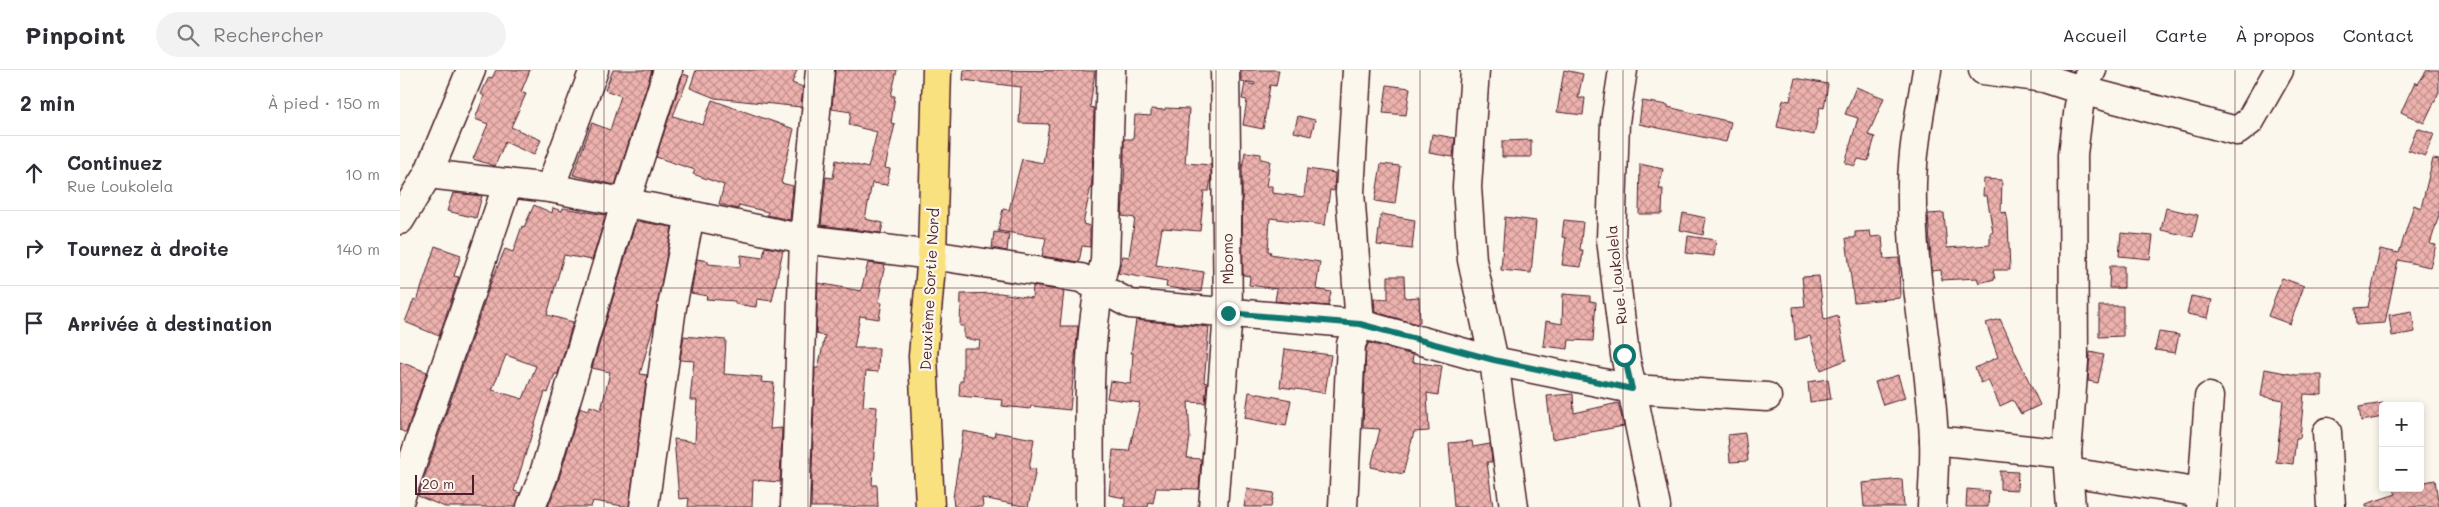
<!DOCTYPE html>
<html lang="fr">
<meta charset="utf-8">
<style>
body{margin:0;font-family:Mali,sans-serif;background:#f2f2f3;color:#2b2b33}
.controls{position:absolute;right:15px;bottom:15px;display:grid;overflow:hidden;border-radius:5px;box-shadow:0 2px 8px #0003}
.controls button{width:45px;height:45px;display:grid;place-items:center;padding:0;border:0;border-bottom:1px solid #e1e1e2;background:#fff;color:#2b2b33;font:25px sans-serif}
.scale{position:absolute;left:15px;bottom:12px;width:59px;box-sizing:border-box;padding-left:5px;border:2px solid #4a1f2b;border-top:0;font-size:14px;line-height:18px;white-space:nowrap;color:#4a1f2b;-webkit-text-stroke:4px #fbf7ec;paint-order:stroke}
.stop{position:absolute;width:15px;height:15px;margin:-11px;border:4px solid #0f766e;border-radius:50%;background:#fff}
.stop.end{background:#0f766e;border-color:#fff;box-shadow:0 1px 5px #0008}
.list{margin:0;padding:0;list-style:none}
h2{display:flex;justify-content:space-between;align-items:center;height:65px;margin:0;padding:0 20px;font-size:21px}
h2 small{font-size:16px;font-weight:400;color:#7c7c81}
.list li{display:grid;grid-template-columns:32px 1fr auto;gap:15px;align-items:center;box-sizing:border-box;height:75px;padding:0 20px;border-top:1px solid #e1e1e2}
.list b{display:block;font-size:19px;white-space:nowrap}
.list p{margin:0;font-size:16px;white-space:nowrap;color:#7c7c81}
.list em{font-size:16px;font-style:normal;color:#7c7c81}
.icon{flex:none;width:28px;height:28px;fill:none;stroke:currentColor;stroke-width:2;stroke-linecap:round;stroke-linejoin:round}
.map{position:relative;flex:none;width:2039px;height:437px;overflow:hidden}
header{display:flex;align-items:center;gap:30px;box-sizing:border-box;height:70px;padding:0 25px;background:#fff;border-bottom:1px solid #e1e1e2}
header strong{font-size:24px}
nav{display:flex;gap:28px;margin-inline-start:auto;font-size:18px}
.search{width:350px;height:45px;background:#f2f2f3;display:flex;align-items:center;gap:12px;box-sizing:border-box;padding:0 18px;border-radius:28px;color:#7c7c81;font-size:19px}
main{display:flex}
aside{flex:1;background:#fff}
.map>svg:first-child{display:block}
</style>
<header>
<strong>Pinpoint</strong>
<div class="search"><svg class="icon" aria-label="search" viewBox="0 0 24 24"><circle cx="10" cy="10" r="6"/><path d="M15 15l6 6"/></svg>Rechercher</div>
<nav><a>Accueil</a><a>Carte</a><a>À propos</a><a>Contact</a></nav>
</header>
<main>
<aside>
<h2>2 min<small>À pied · 150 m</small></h2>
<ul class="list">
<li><svg class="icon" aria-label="ahead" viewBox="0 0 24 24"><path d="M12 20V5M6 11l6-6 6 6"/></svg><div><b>Continuez</b><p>Rue Loukolela</p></div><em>10 m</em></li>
<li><svg class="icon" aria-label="right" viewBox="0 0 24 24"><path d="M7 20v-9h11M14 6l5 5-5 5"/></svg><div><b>Tournez à droite</b></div><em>140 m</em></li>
<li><svg class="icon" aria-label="arrive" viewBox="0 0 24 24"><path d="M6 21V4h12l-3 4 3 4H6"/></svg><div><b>Arrivée à destination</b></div></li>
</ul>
</aside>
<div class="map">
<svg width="2039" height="437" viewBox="0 0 2039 437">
<defs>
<pattern id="building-cross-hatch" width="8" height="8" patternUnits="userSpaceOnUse" patternTransform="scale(1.25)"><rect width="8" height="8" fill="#edb2ae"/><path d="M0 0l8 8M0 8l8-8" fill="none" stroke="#c2908e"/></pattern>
</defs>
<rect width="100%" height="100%" fill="#fbf7ec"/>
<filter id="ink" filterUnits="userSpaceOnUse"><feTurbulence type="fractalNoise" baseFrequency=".02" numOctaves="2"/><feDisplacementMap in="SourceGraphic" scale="10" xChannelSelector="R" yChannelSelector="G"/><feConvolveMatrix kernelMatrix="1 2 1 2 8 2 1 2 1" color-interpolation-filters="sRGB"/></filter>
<g filter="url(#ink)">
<g fill="url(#building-cross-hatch)" stroke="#4a1f2b" fill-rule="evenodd">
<polygon points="96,0 130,0 121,22 126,24 111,57 141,70 134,85 105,72 95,96 73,89 88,54 75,49 84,26 81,24 89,7 92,8"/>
<polygon points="213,0 252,0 215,115 173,105 192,53 210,60 221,26 205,20"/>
<polygon points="296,0 397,0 392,13 403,17 401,37 315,28 290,18"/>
<polygon points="435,0 497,0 491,26 495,26 491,53 495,54 485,98 490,99 487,115 472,113 465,149 483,153 481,163 421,155 426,107 433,108 436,90 468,98 477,62 449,55 451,42 432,39"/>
<polygon points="564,0 695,1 690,37 694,38 692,111 683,154 690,156 690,177 682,176 679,192 642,186 646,168 598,161 603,139 609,140 622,89 643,93 649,54 619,53 621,17 563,10"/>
<polygon points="841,0 879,0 876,16 870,15 863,59 843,55 847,30 842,29 845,13 854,15 855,13 841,11"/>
<polygon points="1164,0 1183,4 1178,28 1185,28 1183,45 1157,42"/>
<polygon points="2027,0 2039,0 2039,22 2024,53 2001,42 2015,12 2018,14"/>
<polygon points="283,4 289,6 273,46 303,55 312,30 394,59 381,113 393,116 390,150 367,145 368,142 339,135 338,139 319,134 324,115 293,104 295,100 256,87"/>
<polygon points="1395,8 1428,14 1424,38 1420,37 1414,65 1377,57 1383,30 1390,31"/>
<polygon points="987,15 1010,18 1006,45 983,43"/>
<polygon points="1456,17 1484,28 1468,65 1475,67 1468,91 1458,89 1455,96 1445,93 1458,48 1445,44"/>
<polygon points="1242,31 1268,35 1268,37 1331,52 1326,72 1239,54"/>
<polygon points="765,38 789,39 785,93 811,95 811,105 809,121 804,121 800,161 762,158 756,195 804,202 801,222 766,217 767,212 718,203 723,186 729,187 735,148 722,146 725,93 724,93 724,69 733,69 735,45 751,46 751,39 765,40"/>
<polygon points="898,46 915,50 911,66 894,62"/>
<polygon points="2017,58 2034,64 2025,86 2008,80"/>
<polygon points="1032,64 1055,68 1053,87 1029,83"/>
<polygon points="1131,70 1131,87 1102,87 1102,71"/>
<polygon points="845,82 861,84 861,89 870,91 866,116 872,116 872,123 904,127 907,99 935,103 934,121 930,120 925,155 870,148 868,181 871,182 870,184 920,192 916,219 931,222 928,236 875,231 877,219 849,215 850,206 843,205 842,98"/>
<polygon points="2033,89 2039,90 2039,145 2030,174 2036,175 2030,197 1998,190 1985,253 1956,255 1955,238 1968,237 1980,179 1999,183 2014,135 2021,138"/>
<polygon points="981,94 1000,96 995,134 975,131"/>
<polygon points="1240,94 1263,99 1259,119 1263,119 1262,144 1239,144"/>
<polygon points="1584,109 1602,110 1601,143 1606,142 1608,152 1610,200 1593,200 1595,209 1579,213 1577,208 1542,210 1541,200 1532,201 1528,144 1544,143 1547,178 1590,175 1590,163 1593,162 1587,126 1583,126"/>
<polygon points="53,123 82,126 76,148 47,141"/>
<path d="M134,135L152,143L153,138L162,141L163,138L206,145L192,190L164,185L147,245L173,252L158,304H155L148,323L145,322L134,357L114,421L120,423L116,437H45L18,426L90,215L105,179L113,182L122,156L124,157ZM106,285L136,296L123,329L92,320Z"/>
<polygon points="1766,138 1798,145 1793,167 1761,160"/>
<polygon points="1283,143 1306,148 1303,165 1280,160"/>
<polygon points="981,144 1015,150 1012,179 977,175"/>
<polygon points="1105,147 1136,151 1131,203 1101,200"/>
<polygon points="1164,150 1183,152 1180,180 1183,180 1181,197 1162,195 1166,168 1162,167"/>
<polygon points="236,151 272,157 253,257 240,304 247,305 229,437 193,431 191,437 148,437 158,412 180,338 189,340 190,336 201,340 210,302 192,298"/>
<polygon points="1470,161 1471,167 1482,166 1484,189 1499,188 1500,228 1454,232 1446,168 1455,168 1455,162"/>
<polygon points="594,162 609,164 607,181 592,178"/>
<polygon points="1721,163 1753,166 1750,189 1719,186"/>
<polygon points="1288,166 1316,170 1314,186 1286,183"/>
<polygon points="35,176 61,185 54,206 59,207 39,266 5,252 14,229 17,231"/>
<polygon points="365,177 383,180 372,231 357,229 356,237 335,234 335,231 306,229 307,226 291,223 297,189 308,191 308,194 340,197 341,185 363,188"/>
<polygon points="468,193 485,195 480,217 482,218 479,232 482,233 479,249 460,246 454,278 479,278 478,302 466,301 463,336 477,337 472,415 477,415 478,437 411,437 415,298 418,298 425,266 416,264 418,213 461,221"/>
<polygon points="1710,196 1724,196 1724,218 1709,218"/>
<polygon points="988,206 1004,206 1005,228 1019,227 1020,252 1017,254 975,242 974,228 988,229"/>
<polygon points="1419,206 1424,250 1438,246 1446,290 1421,300 1410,266 1395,270 1393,237 1405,236 1402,207"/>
<polygon points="1882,208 1904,216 1890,254 1868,246"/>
<polygon points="633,216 664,221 660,256 678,256 670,340 631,336 630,339 602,336 603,330 559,326 560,311 563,311 563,278 579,278 580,271 564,268 564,256 560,256 561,224 600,223 632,228"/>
<polygon points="1163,224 1190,226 1190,231 1196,232 1193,271 1169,270 1168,279 1143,276 1146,251 1162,254"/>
<polygon points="1791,226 1812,230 1808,248 1787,244"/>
<polygon points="1699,236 1723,236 1723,266 1699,267"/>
<polygon points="2012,241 2015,262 1992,266 1989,245"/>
<polygon points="1600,249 1640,335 1621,344 1613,330 1600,336 1588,310 1581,313 1575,298 1598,287 1586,253"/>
<polygon points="736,250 809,257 804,312 807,313 805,333 788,332 790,367 787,388 801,389 799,419 756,418 753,433 749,432 748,437 725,437 725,428 709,425 713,380 729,381 740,333 707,328 710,311 731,314 733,283 731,283"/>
<polygon points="1759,262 1779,265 1775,283 1755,280"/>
<polygon points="284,266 326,270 324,304 362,307 361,312 374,313 370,359 382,358 380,412 353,410 352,437 288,437 289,428 279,429 274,369 295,372 297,330 290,330 294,291 280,290"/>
<polygon points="969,273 1013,285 1012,292 1042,296 1038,325 1027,323 1029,361 1014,362 1003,404 971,397 980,359 963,358 966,278"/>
<polygon points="885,279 931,285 925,323 880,317"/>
<polygon points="1690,282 1704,285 1698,313 1688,311"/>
<polygon points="0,292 27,302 6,363 0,360"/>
<polygon points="1865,299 1896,305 1922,305 1922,325 1904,324 1900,368 1896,368 1893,394 1876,392 1883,330 1861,326"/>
<polygon points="1498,305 1505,328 1483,335 1475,312"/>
<polygon points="1428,309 1431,329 1410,332 1408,312"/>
<polygon points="849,322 891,330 886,356 845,348"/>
<polygon points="1173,324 1174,343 1218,333 1224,356 1152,369 1147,326"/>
<polygon points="1983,333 1983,347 1961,351 1959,337"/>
<polygon points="563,361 594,367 595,362 634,369 629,399 636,399 628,437 582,428 583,437 554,437 553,428"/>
<polygon points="1345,363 1348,391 1330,392 1328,365"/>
<polygon points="1072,371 1073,377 1090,374 1092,392 1087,392 1093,437 1054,437 1049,373"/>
<polygon points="1600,401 1618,402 1617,420 1600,419"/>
<polygon points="1502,409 1504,437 1464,437 1462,413"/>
<polygon points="2035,410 2039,437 1966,437 1966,434 1996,424 1993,418 2020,418 2020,413"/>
<polygon points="847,419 874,423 871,437 844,437"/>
<polygon points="1567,419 1589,421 1588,437 1566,437"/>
</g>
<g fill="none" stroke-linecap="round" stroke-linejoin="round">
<defs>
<g id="minor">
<polyline points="1075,0 1067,117 1072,190 1094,291 1114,437"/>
<polyline points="1223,0 1215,52 1211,169 1225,285 1256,437"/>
<path d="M1527,0C1521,37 1513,75 1512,113C1510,199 1530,283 1534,369C1535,391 1533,415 1532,437"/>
<polyline points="1583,0 1644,8 1681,20 1837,61 1850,51 1879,0"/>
<polyline points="28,104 150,118 290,145 404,169 532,185 681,208 730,234 960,254 1094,291 1232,319 1367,327"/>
<polyline points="150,118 194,0"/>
<polyline points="0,150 28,104 71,0"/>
<polyline points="1927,362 1931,437"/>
<polyline points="1534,370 1667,384"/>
<polyline points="1669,402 1802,423"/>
<polyline points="0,429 108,113"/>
<polyline points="131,437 143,407 225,134 268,0"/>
<polyline points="244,437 272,237 290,145"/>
<polyline points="395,437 404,169 420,0"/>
<path d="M690,437C690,356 685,270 705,191L711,0"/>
<polyline points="813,437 828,243 825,0"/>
<polyline points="943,437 951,274 960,254 950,122 957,0"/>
<polyline points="1671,437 1667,384 1674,291 1673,84 1681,20 1692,0"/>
<polyline points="1801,437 1809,327"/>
</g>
<polyline id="major" points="530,437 523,286 532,185 537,0"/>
</defs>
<use href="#minor" stroke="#4a1f2b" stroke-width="31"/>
<use href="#major" stroke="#4a1f2b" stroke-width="31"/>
<use href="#minor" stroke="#fbf7ec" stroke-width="28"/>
<use href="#major" stroke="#fae180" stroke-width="28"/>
</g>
</g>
<g fill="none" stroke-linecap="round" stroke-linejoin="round" filter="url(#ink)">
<polyline stroke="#0f766e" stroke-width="6" points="828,243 960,254 1094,290 1232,319 1224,285"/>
</g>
<path fill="none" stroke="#4a1f2b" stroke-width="1" stroke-opacity="0.55" d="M204,0V437M408,0V437M612,0V437M816,0V437M1020,0V437M1223,0V437M1427,0V437M1631,0V437M1835,0V437M0,218H2039"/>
<g text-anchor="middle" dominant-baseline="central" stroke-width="4.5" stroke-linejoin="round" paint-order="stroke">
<g font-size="15" fill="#4a1f2b" stroke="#fbf7ec">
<text transform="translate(827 189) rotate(-91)">Mbomo</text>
<text transform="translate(1216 205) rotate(-96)">Rue Loukolela</text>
<text transform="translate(529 219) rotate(-87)">Deuxième Sortie Nord</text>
</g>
</g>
</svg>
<div class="controls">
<button>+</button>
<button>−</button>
</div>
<div class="scale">20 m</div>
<div class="stop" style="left:1224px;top:285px"></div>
<div class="stop end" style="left:828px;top:243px"></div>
</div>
</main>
